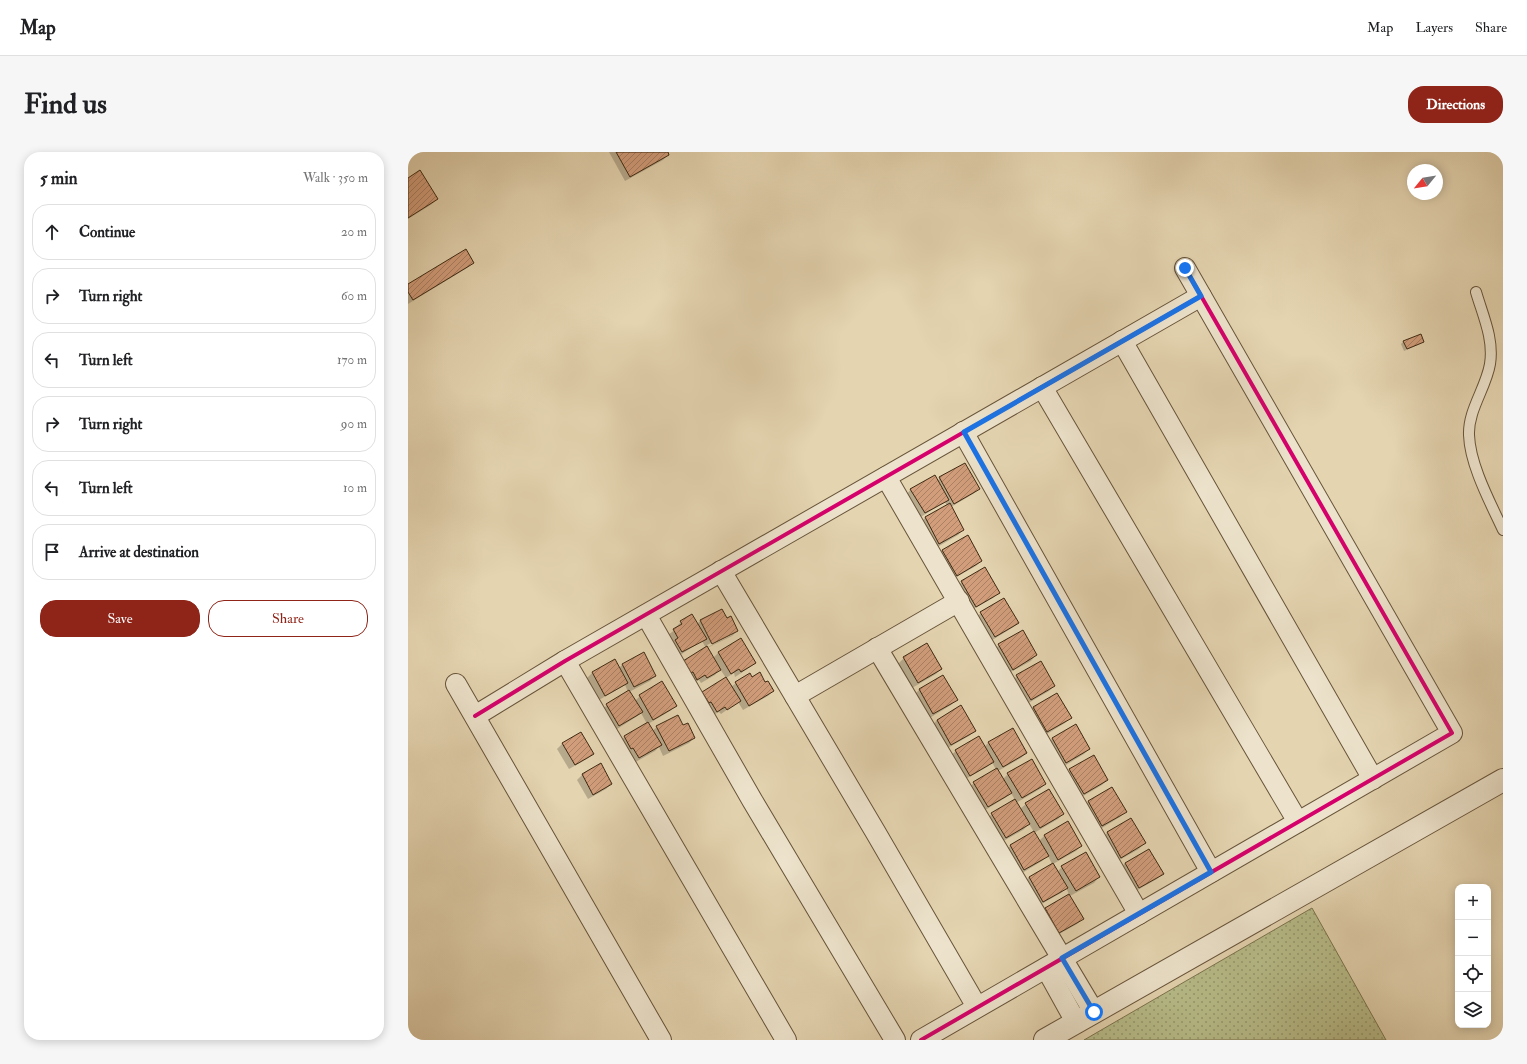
<!DOCTYPE html>
<meta charset="utf-8">
<style>
body{margin:0;font-family:"IM FELL Double Pica",serif;background:#f6f6f6;color:#202124}
.controls{position:absolute;right:12px;bottom:12px;display:grid;overflow:hidden;border-radius:8px;box-shadow:0 2px 10px #0003}
.controls button{width:36px;height:36px;display:grid;place-items:center;padding:0;border:0;border-bottom:1px solid #e0e0e0;background:#fff;color:#202124;font:20px sans-serif}
.compass{position:absolute;left:999px;top:12px;width:36px;height:36px;border-radius:50%;background:#fff;box-shadow:0 2px 10px #0003;rotate:240deg}
.stop{position:absolute;width:12px;height:12px;margin:-9px;border:3px solid #1a73e8;border-radius:50%;background:#fff}
.stop.end{background:#1a73e8;border-color:#fff;box-shadow:0 1px 4px #0008}
.list{margin:0;padding:0;list-style:none}
h2{display:flex;justify-content:space-between;align-items:center;height:52px;margin:0;padding:0 16px;font-size:17px}
h2 small{font-size:13px;font-weight:400;color:#757577}
.list li{display:grid;grid-template-columns:26px 1fr auto;gap:12px;align-items:center;box-sizing:border-box;height:56px;margin:0 8px 8px;padding:0 8px;border:1px solid #e0e0e0;border-radius:16px}
.list b{display:block;font-size:15px;white-space:nowrap}
.list em{font-size:13px;font-style:normal;color:#757577}
.actions{display:flex;gap:8px;padding:12px 16px}
.actions a{flex:1;padding:9px 0;border:1px solid #8f2418;border-radius:16px;text-align:center;font-size:14px;color:#8f2418}
.actions .main{background:#8f2418;color:#fff}
.icon{flex:none;width:22px;height:22px;fill:none;stroke:currentColor;stroke-width:2;stroke-linecap:round;stroke-linejoin:round}
.map{position:relative;flex:none;width:1095px;height:888px;overflow:hidden;border-radius:16px}
header{display:flex;align-items:center;gap:24px;box-sizing:border-box;height:56px;padding:0 20px;background:#fff;border-bottom:1px solid #e0e0e0}
header strong{font-size:19px}
nav{display:flex;gap:22px;margin-inline-start:auto;font-size:14px}
.intro{display:flex;align-items:center;justify-content:space-between;box-sizing:border-box;height:96px;padding:0 24px}
h1{margin:0;font-size:28px}
.button{padding:10px 18px;border-radius:16px;background:#8f2418;color:#fff;font-size:14px;font-weight:700}
main{display:flex;gap:24px;padding:0 24px}
aside{flex:1;background:#fff;border-radius:16px;box-shadow:0 2px 10px #0003}
.map>svg:first-child{display:block}
</style>
<header>
<strong>Map</strong>
<nav><a>Map</a><a>Layers</a><a>Share</a></nav>
</header>
<div class="intro"><h1>Find us</h1><a class="button">Directions</a></div>
<main>
<aside>
<h2>5 min<small>Walk · 350 m</small></h2>
<ul class="list">
<li><svg class="icon" aria-label="ahead" viewBox="0 0 24 24"><path d="M12 20V5M6 11l6-6 6 6"/></svg><div><b>Continue</b></div><em>20 m</em></li>
<li><svg class="icon" aria-label="right" viewBox="0 0 24 24"><path d="M7 20v-9h11M14 6l5 5-5 5"/></svg><div><b>Turn right</b></div><em>60 m</em></li>
<li><svg class="icon" aria-label="left" viewBox="0 0 24 24"><path d="M17 20v-9H6M10 6l-5 5 5 5"/></svg><div><b>Turn left</b></div><em>170 m</em></li>
<li><svg class="icon" aria-label="right" viewBox="0 0 24 24"><path d="M7 20v-9h11M14 6l5 5-5 5"/></svg><div><b>Turn right</b></div><em>90 m</em></li>
<li><svg class="icon" aria-label="left" viewBox="0 0 24 24"><path d="M17 20v-9H6M10 6l-5 5 5 5"/></svg><div><b>Turn left</b></div><em>10 m</em></li>
<li><svg class="icon" aria-label="arrive" viewBox="0 0 24 24"><path d="M6 21V4h12l-3 4 3 4H6"/></svg><div><b>Arrive at destination</b></div></li>
</ul>
<div class="actions"><a class="main">Save</a><a>Share</a></div>
</aside>
<div class="map">
<svg width="1095" height="888" viewBox="0 0 1095 888">
<defs>
<pattern id="grass-dots" width="8" height="8" patternUnits="userSpaceOnUse"><rect width="8" height="8" fill="#b7bc89"/><path d="M2 2h.1M6 6h.1" fill="none" stroke="#96996f" stroke-width="1.8" stroke-linecap="round"/></pattern>
<pattern id="building-hatch" width="6" height="6" patternUnits="userSpaceOnUse"><rect width="6" height="6" fill="#d19d7b"/><path d="M-1 1l2-2M0 6l6-6M5 7l2-2" fill="none" stroke="#ab8063"/></pattern>
</defs>
<rect width="100%" height="100%" fill="#e4d4b0"/>
<filter id="stains"><feTurbulence type="fractalNoise" baseFrequency=".005" numOctaves="4"/><feColorMatrix values="0 0 0 0 .2 0 0 0 0 .09 0 0 0 0 .02 0 0 0 .5 -.17"/></filter>
<radialGradient id="worn" r=".72"><stop offset=".6" stop-color="#630" stop-opacity="0"/><stop offset="1" stop-color="#630" stop-opacity=".3"/></radialGradient>
<polygon fill="url(#grass-dots)" stroke="#7b734e" points="904,756 978,888 676,888"/>
<g fill="#0003" fill-rule="evenodd">
<polygon points="201,0 258,0 260,3 255,8 217,29"/>
<polygon points="0,27 29,47 24,52 0,67"/>
<polygon points="64,111 59,116 0,152 0,133"/>
<polygon points="1012,183 1015,190 1012,192 996,199 993,192 995,190"/>
<polygon points="532,326 571,337 565,342 543,355 555,378 550,383 526,397 512,371 517,366 539,354 537,350 511,366 498,343 503,337 529,329"/>
<polygon points="535,398 573,409 568,414 543,428 529,404"/>
<polygon points="554,430 591,440 585,446 562,459 548,435"/>
<path d="M314,458L318,468L329,479L324,484L299,496L305,506L310,501L333,487L347,511L341,516L327,525L326,521L318,526L323,535L328,531L344,526L357,532L365,539L360,544L335,558L330,550L313,562L311,560L303,564L289,546L294,541L318,526L312,517L307,523L293,531L291,528L284,532L279,524L298,496L294,489L269,505L260,483L268,477V475L273,470L289,472L292,469ZM324,481V483L300,495L299,493Z"/>
<polygon points="573,461 610,471 604,476 581,490 567,466"/>
<polygon points="519,493 533,517 528,522 504,536 490,512 496,506"/>
<polygon points="591,493 628,503 623,509 599,522 586,498"/>
<polygon points="235,502 247,524 242,529 221,540 227,549 232,544 267,554 262,559 240,572 244,579 249,575 275,574 286,586 281,591 255,604 251,595 247,599 226,611 212,590 217,584 239,572 233,561 228,565 206,579 194,558 199,553 220,540 217,533 191,548 179,526 184,521 207,509 211,516 214,513"/>
<polygon points="609,524 646,534 641,539 617,553 604,529"/>
<polygon points="511,538 548,548 543,553 520,567 506,543"/>
<polygon points="649,542 662,566 657,571 634,585 620,561 625,556"/>
<polygon points="529,568 567,579 561,584 538,597 524,574"/>
<polygon points="668,573 681,597 676,602 653,616 639,592 644,587"/>
<polygon points="571,586 576,595 581,590 618,601 613,606 590,619 595,627 600,622 637,632 632,637 608,651 612,657 618,652 655,662 650,667 626,681 631,689 636,684 660,670 673,694 668,699 645,712 649,720 654,715 691,725 686,731 662,744 674,767 669,772 646,785 632,762 637,756 661,742 658,736 653,741 630,754 616,731 621,725 644,712 640,704 634,709 611,723 597,699 602,694 626,680 621,672 615,678 592,691 578,667 584,662 607,648 603,641 597,646 574,660 560,636 566,631 588,618 584,610 579,615 556,628 542,604 548,599"/>
<polygon points="155,591 185,602 179,607 161,617 149,597"/>
<polygon points="192,613 203,632 198,637 180,647 169,628 174,623"/>
<polygon points="662,618 699,628 694,633 670,647 657,623"/>
<polygon points="704,636 717,660 712,665 689,679 675,655 680,650"/>
<polygon points="723,667 736,691 731,697 708,710 694,686 699,681"/>
<polygon points="741,698 754,722 749,727 726,740 712,717 717,711"/>
</g>
<g fill="url(#building-hatch)" stroke="#3f2a12">
<polygon points="208,0 260,0 261,3 222,25"/>
<polygon points="12,18 30,47 0,66 0,26"/>
<polygon points="58,97 66,111 5,148 0,140 0,132"/>
<polygon points="1013,182 1016,190 999,197 995,189"/>
<polygon points="557,311 572,337 546,352 531,325"/>
<polygon points="527,323 541,348 517,361 502,337"/>
<polygon points="542,351 556,378 531,392 517,365"/>
<polygon points="560,383 574,409 549,424 534,398"/>
<polygon points="577,415 592,441 568,455 553,429"/>
<polygon points="596,446 611,471 587,485 572,460"/>
<polygon points="314,457 319,466 323,464 330,479 304,492 292,468"/>
<polygon points="284,462 299,487 274,500 267,488 270,486 265,477 274,472 272,469"/>
<polygon points="615,478 629,503 605,518 590,492"/>
<polygon points="333,486 348,511 333,520 331,517 323,522 310,500"/>
<polygon points="519,491 534,517 510,531 495,505"/>
<polygon points="299,494 313,518 299,526 297,523 289,528 285,520 282,521 275,509"/>
<polygon points="236,500 248,524 226,535 214,512"/>
<polygon points="207,507 220,531 197,544 184,520"/>
<polygon points="633,509 647,534 623,548 608,523"/>
<polygon points="352,520 357,530 360,529 366,539 341,554 327,530 342,521 344,525"/>
<polygon points="535,523 550,548 525,562 511,537"/>
<polygon points="318,525 333,549 319,558 317,555 309,560 303,550 301,551 294,540"/>
<polygon points="254,529 269,554 245,568 231,543"/>
<polygon points="221,538 235,560 211,574 198,552"/>
<polygon points="649,541 664,566 639,580 625,555"/>
<polygon points="553,553 568,579 543,593 529,568"/>
<polygon points="270,563 275,573 280,571 287,586 261,599 248,574"/>
<polygon points="240,570 254,593 231,606 225,596 223,597 216,584"/>
<polygon points="668,572 682,597 658,611 644,586"/>
<polygon points="605,576 619,601 595,615 580,590"/>
<polygon points="173,580 186,602 167,613 154,591"/>
<polygon points="571,584 586,610 562,624 547,598"/>
<polygon points="686,603 700,628 676,642 661,617"/>
<polygon points="624,607 638,632 614,646 599,621"/>
<polygon points="193,611 204,632 185,643 174,622"/>
<polygon points="589,616 604,641 580,655 565,630"/>
<polygon points="704,635 719,660 694,674 680,649"/>
<polygon points="641,637 656,662 632,676 617,651"/>
<polygon points="607,647 622,672 598,686 583,661"/>
<polygon points="723,666 738,691 713,706 699,680"/>
<polygon points="660,669 674,694 650,708 636,683"/>
<polygon points="626,679 641,704 616,718 602,693"/>
<polygon points="741,697 756,722 731,736 717,711"/>
<polygon points="678,700 692,725 668,739 653,714"/>
<polygon points="645,711 660,736 635,750 621,725"/>
<polygon points="661,742 676,767 651,781 637,756"/>
</g>
<g fill="none" stroke-linecap="round" stroke-linejoin="round">
<defs>
<path id="service" d="M1068,140C1075,164 1086,187 1082,212C1078,236 1060,258 1061,283C1062,313 1082,350 1095,378"/>
<g id="minor">
<polyline points="714,189 965,627"/>
<polyline points="634,235 890,670"/>
<polyline points="555,280 803,720"/>
<polyline points="478,325 731,762"/>
<polyline points="313,419 468,681 569,855"/>
<polyline points="238,463 344,648 487,888"/>
<polyline points="469,496 686,860"/>
<polyline points="157,509 378,888"/>
<polyline points="48,532 253,888"/>
<polyline points="387,544 551,449"/>
<polyline points="67,564 157,509 793,144"/>
<polyline points="638,816 668,870"/>
<polyline points="513,888 1044,581 777,116"/>
</g>
<polyline id="tertiary" points="637,888 1095,628"/>
</defs>
<use href="#service" stroke="#68543a" stroke-width="12"/>
<use href="#minor" stroke="#68543a" stroke-width="22"/>
<use href="#tertiary" stroke="#68543a" stroke-width="24"/>
<use href="#service" stroke="#ede3cc" stroke-width="10"/>
<use href="#minor" stroke="#ede3cc" stroke-width="20"/>
<use href="#tertiary" stroke="#ede3cc" stroke-width="22"/>
<defs>
<g id="cycleway">
<polyline points="67,564 157,509 793,144"/>
<polyline points="513,888 1044,581 777,116"/>
</g>
</defs>
<use href="#cycleway" stroke="#ede3cc" stroke-width="6"/>
<use href="#cycleway" stroke="#d6006c" stroke-width="4"/>
</g>
<g fill="none" stroke-linecap="round" stroke-linejoin="round">
<polyline stroke="#1a73e8" stroke-width="5" points="686,860 654,806 803,720 556,280 793,144 777,116"/>
</g>
<rect width="100%" height="100%" filter="url(#stains)"/>
<rect width="100%" height="100%" fill="url(#worn)"/>
</svg>
<div class="controls">
<button>+</button>
<button>−</button>
<button><svg class="icon" aria-label="locate" viewBox="0 0 24 24"><circle cx="12" cy="12" r="6"/><path d="M12 2v4M12 18v4M2 12h4M18 12h4"/></svg></button>
<button><svg class="icon" aria-label="layers" viewBox="0 0 24 24"><path d="M12 4l9 5-9 5-9-5zM3 14l9 5 9-5"/></svg></button>
</div>
<svg class="compass" viewBox="-18 -18 36 36"><path d="M0-13l5 13h-10z" fill="#e53935"/><path d="M0 13l5-13h-10z" fill="#757577"/></svg>
<div class="stop" style="left:686px;top:860px"></div>
<div class="stop end" style="left:777px;top:116px"></div>
</div>
</main>
